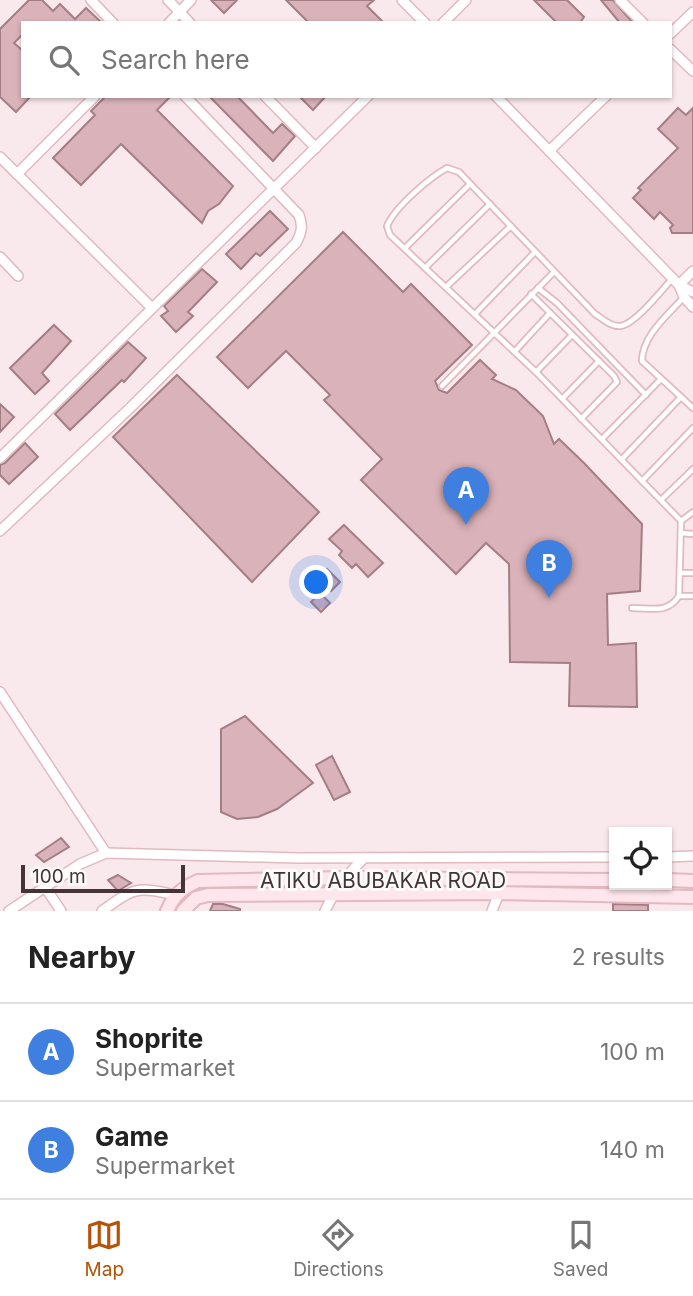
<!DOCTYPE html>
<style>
body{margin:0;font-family:Inter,sans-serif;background:#f6f6f6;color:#222}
.controls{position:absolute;right:21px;bottom:21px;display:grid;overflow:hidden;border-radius:0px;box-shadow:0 2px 5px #0004}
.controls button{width:63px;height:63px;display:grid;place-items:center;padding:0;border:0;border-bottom:2px solid #e0e0e0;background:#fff;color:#222;font:35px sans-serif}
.scale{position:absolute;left:21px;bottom:18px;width:164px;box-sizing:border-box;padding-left:7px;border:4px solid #453437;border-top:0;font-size:19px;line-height:24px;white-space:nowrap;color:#453437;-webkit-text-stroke:5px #fbfbfb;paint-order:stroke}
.you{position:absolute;left:317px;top:583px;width:24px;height:24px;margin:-18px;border:5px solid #fff;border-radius:50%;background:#1a73e8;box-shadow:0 0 0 10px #1a73e833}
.badge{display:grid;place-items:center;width:46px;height:46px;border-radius:50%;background:#b45309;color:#fff;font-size:23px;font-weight:700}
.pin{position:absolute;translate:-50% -58px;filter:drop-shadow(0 2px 4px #0008)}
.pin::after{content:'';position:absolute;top:37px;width:24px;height:21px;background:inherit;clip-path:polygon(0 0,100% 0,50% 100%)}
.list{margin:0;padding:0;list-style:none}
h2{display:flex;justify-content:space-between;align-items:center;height:91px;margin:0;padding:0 28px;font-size:30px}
h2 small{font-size:23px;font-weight:400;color:#767676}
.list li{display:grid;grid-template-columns:46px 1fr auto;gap:21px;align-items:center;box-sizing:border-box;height:98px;padding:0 28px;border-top:2px solid #e0e0e0}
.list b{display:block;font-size:26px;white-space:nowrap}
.list p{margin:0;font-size:23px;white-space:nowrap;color:#767676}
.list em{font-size:23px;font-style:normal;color:#767676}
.icon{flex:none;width:38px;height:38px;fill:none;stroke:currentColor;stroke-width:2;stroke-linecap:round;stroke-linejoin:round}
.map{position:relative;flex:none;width:693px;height:911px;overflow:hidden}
.search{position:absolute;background:#fff;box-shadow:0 2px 5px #0004;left:21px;right:21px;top:21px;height:77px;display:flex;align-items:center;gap:18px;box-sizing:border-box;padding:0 24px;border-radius:0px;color:#767676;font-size:26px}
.sheet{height:287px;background:#fff}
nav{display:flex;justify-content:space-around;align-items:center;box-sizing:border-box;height:98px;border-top:2px solid #e0e0e0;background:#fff;font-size:19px;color:#767676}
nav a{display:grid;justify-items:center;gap:4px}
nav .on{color:#b45309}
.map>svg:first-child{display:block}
</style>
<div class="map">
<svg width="693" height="911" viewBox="0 0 693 911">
<rect width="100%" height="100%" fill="#fae9ec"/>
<g fill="#dab2b9" stroke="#a47e85" stroke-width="2">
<polygon points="29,0 42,0 53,11 60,4 75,19 86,8 102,23 23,23 23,34 14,43 23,51 23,96 31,96 16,112 0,97 0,29"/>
<polygon points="211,0 237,0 224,13"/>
<polygon points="286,0 374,0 367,6 384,23 309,23"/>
<polygon points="534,0 567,0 584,17 580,23 557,23"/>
<polygon points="601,0 613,0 633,23 620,23"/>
<polygon points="106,96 171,96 157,110 233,186 219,204 208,211 202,223 121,144 81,185 53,158 95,115 91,111"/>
<polygon points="209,96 237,96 273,133 282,124 295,136 273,161"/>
<polygon points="299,96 326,96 313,110"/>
<polygon points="678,108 686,115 693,108 693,233 672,233 670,228 673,225 660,212 654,219 633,198 641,190 638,188 678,148 658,129"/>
<polygon points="270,211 288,229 260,256 256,253 241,269 226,254"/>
<polygon points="343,232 403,292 411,284 472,345 435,381 439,390 447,393 480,360 496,375 492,379 516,390 543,416 554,444 559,439 584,463 642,524 640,591 607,594 608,645 636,643 637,707 569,706 570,663 510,662 509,564 486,543 456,574 361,480 382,459 324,400 330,395 286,351 248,388 217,357"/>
<polygon points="202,269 217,282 188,312 193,316 176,332 161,316 168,311 164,306"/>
<polygon points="54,325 71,341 42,373 49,381 35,394 10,368"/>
<polygon points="128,342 146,358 124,382 122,380 70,430 55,414"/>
<polygon points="177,375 319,512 252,582 113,437"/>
<polygon points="0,404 14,417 0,432"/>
<polygon points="25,443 38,457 9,484 0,475 0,465 5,463"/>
<polygon points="344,525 383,563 368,577 356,564 352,568 339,555 342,551 329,539"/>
<polygon points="327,569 340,582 331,591 319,579"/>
<polygon points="320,593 330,603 321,612 311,602"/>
<polygon points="245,716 313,783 277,809 258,817 237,819 221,812 221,729"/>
<polygon points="332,756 350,792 334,800 316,765"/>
<polygon points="61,838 69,847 44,862 36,855"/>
<polygon points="118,875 131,883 118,891 108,880"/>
<polygon points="213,904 223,904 240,909 240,911 210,911"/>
<polygon points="613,904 648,905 648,911 613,911"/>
</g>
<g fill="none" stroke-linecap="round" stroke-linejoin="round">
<defs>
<g id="lane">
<polyline points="405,248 470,184"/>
<polyline points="426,267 490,204"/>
<polyline points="446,287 511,226"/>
<polyline points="538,288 557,303 646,395"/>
<polyline points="531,294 614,376 617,382 581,419"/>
<path d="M683,298C667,316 642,336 642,361L693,408"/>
<polyline points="475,314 535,252"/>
<polyline points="515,351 550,313"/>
<polyline points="536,372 572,335"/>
<polyline points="442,386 554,272"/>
<polyline points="563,398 599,361"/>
<polyline points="602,439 661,379"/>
<polyline points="622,459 681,397"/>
<polyline points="642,481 693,428"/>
<polyline points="661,500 693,469"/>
<polyline points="681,521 693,512"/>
<polyline points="681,533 693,534"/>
<polyline points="681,573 693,573"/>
<polyline points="679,596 693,596"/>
<path d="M632,608C652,608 667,614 679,596L681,521L536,372L390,235L387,226C395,207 429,178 447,168L459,172L595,314C603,319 611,327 621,326C636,323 661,291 672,279"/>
</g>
<g id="street">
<polyline points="91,0 113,23"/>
<polyline points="168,0 190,23"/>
<polyline points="402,0 425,23"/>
<polyline points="620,0 643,23"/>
<polyline points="169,23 191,0"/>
<polyline points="443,23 466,0"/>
<polyline points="670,34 693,12"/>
<polyline points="670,49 693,71"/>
<polyline points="265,96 316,148"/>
<polyline points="496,96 679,285 684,297 693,307"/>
<polyline points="549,151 606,96"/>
<polyline points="0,157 151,307"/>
<polyline points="17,174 95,96"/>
<polyline points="0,257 18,276"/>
<polyline points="679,285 693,271"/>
<polyline points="679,285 693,292"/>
<polyline points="0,458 368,96"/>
<path d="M0,531L131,407L296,243C302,232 303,226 299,215L185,96"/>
<polyline points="0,692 106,853"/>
<polyline points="667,857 693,856"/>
<polyline points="45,887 61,911"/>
<polyline points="9,911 80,864 106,853 298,858 614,857"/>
<path d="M102,911C134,888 136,886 175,895"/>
<path d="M325,911C335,889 347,875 364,858"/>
<polyline points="492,911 499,893"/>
</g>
<g id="secondary">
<polyline points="667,880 693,881"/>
<path d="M167,911C174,895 182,888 198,881L344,878L614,880"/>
<polyline points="183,911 196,898 208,895 499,893 693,897"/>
</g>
</defs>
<use href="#lane" stroke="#e2b9c0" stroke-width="8"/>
<use href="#street" stroke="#e2b9c0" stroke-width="12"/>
<use href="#secondary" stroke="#e2b9c0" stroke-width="16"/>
<use href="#lane" stroke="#fff" stroke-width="4.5"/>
<use href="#street" stroke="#fff" stroke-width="9"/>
<use href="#secondary" stroke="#fee6ec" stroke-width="12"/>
</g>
<g text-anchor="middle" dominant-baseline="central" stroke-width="6" stroke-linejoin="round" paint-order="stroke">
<g font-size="21" fill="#453437" stroke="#fbfbfb">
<text x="383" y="880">ATIKU ABUBAKAR ROAD</text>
</g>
</g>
</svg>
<div class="controls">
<button><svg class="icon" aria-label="locate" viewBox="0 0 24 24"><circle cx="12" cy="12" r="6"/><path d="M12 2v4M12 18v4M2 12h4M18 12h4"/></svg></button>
</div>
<div class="scale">100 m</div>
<div class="you"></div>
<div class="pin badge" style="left:466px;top:525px;background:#3f7fe0">A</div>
<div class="pin badge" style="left:549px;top:598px;background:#3f7fe0">B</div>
<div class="search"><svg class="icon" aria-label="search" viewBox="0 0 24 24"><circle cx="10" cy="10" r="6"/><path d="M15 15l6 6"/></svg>Search here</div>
</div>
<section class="sheet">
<h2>Nearby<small>2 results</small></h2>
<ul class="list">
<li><span class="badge" style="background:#3f7fe0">A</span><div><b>Shoprite</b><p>Supermarket</p></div><em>100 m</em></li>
<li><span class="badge" style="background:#3f7fe0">B</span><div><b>Game</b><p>Supermarket</p></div><em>140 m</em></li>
</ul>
</section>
<nav>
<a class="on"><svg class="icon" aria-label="map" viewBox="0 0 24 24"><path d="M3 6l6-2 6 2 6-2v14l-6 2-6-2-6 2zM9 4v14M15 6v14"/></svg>Map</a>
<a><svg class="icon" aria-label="directions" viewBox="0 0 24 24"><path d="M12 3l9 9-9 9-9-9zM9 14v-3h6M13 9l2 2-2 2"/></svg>Directions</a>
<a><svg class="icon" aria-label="saved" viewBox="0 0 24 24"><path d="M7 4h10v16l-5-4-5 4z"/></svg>Saved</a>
</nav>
